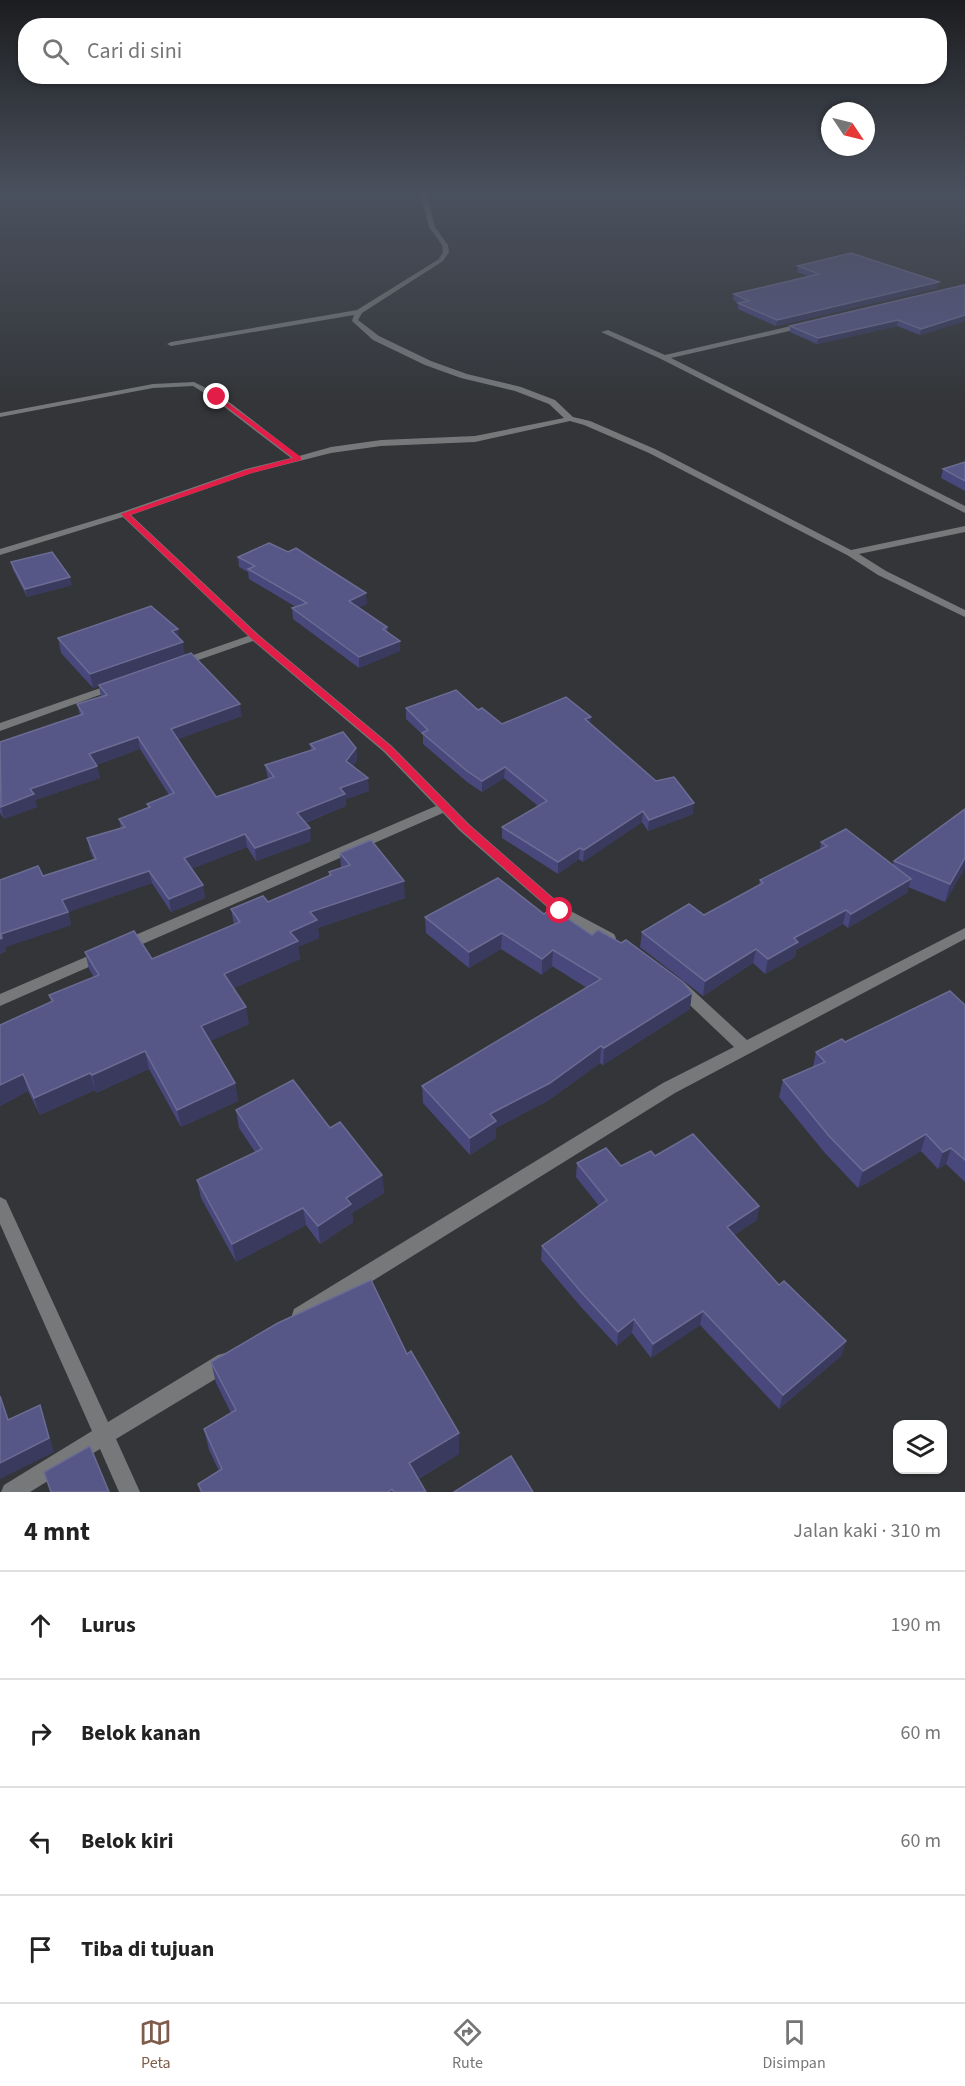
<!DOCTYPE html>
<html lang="id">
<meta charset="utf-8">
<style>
body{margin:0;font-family:"Source Sans 3",sans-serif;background:#f6f6f6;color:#222}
.controls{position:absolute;right:18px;bottom:18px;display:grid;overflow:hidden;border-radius:12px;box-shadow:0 2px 4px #0004}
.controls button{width:54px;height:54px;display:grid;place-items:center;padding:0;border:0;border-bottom:2px solid #e0e0e0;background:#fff;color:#222;font:30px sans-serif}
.compass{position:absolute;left:821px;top:102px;width:54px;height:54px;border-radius:50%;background:#fff;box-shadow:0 2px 4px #0004;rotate:125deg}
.stop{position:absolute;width:18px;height:18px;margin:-14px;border:4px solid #e11d48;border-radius:50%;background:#fff}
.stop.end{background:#e11d48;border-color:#fff;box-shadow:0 2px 6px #0008}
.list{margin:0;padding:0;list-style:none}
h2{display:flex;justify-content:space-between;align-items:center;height:78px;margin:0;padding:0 24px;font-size:26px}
h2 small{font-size:20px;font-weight:400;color:#767676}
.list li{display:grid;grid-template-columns:39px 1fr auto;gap:18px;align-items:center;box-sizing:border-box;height:108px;padding:0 24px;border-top:2px solid #e0e0e0}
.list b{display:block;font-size:22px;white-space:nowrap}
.list em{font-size:20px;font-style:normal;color:#767676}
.icon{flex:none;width:33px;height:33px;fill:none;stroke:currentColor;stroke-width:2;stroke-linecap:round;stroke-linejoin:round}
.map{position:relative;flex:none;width:965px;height:1492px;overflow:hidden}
.search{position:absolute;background:#fff;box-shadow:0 2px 4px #0004;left:18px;right:18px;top:18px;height:66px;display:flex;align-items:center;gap:15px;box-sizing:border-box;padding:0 21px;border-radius:24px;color:#767676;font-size:22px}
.sheet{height:510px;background:#fff}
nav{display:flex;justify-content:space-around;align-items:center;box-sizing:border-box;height:84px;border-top:2px solid #e0e0e0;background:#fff;font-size:16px;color:#767676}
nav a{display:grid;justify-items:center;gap:3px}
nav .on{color:#7f5c4a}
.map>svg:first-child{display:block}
</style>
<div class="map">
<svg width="965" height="1492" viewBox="0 0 965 1492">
<rect width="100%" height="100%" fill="#333538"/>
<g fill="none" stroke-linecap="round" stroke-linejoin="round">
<g fill="#767879" fill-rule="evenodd">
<polygon points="421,195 427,195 435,227 448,245 449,252 443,261 362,313 358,320 379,336 431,361 467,374 521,387 555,400 573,417 590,421 655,449 851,550 965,526 965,532 859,554 886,571 965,610 965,617 878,575 847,555 649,453 584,425 570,421 475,442 381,446 331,453 252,473 131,515 259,635 392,746 469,824 565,908 614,934 616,938 614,942 604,942 555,914 459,830 443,813 129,950 124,951 119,950 117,946 119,942 436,806 384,752 253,641 187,664 179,664 177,662 179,660 248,636 123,517 0,555 0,549 122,512 246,469 291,458 214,399 193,386 153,388 0,417 0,413 153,384 194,382 220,395 299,456 331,447 381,440 475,436 564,418 549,404 515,391 461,378 425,365 373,340 352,321 354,315 171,346 167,344 171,342 357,310 439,259 443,252 442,245 429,227"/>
<polygon points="804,323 807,323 807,327 671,358 965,506 965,513 661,359 601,332 608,330 665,355"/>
<polygon points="115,683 119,684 121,686 119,688 0,731 0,723"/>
<polygon points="965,928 965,939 675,1093 308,1321 301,1324 294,1321 292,1315 294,1309 663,1083 734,1047 675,991 673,987 675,983 680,982 685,983 747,1040"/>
<polygon points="102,950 107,951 109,955 107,959 0,1006 0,994"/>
<polygon points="0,1197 6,1200 108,1422 218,1355 225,1353 232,1355 235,1362 232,1369 116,1439 140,1492 119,1492 100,1449 30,1492 1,1492 4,1485 92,1431 0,1224"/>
</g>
</g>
<g fill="#48487d">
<polygon points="798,266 937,288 776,326 738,309 738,303 739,303 733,300 734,294 808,276 797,272"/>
<polygon points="965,285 965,321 920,335 897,326 817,344 790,332 790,326"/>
<polygon points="965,462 965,491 941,478 943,469"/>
<polygon points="238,557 367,604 359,607 387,627 388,632 400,651 359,668 293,619 292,608 296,607 249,579 248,572 239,567"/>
<polygon points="11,562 72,585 27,597 13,570"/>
<polygon points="58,638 179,638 185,655 242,716 178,739 216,797 268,779 265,765 311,750 310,744 356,748 357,760 353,766 369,791 346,799 346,806 305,823 311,841 256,861 247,847 191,869 203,885 205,898 171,912 152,883 68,912 71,925 5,947 6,951 0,954 0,880 43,876 94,860 90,851 87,838 121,828 119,819 148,807 147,804 169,795 140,749 96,765 100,778 35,800 37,807 4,819 0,813 0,742 80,715 77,704 101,697 99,686 93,688 61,653"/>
<polygon points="406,708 478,710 502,724 591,717 590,724 693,814 648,831 642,822 583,862 579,859 558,874 502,838 502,827 538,806 504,778 482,792 467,782 423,744 423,735 406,719"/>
<polygon points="821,842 893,865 894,861 965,868 945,902 908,887 907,893 848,928 843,924 796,950 795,957 765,974 753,963 703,996 640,947 642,932 704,915 759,885 760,880 820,849"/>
<polygon points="340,853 405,898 318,928 319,938 298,947 300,959 234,988 249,1024 210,1041 235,1083 238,1101 181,1127 149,1069 96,1093 95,1090 40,1115 28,1091 0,1106 0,1025 51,1002 49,995 94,977 89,969 85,952 152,959 234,925 231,909 268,902 329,876 329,872 341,867"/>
<polygon points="544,914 690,1009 603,1065 600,1063 549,1100 496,1128 496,1138 470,1155 423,1103 422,1086 587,988 552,966 542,975 501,949 469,968 426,933 425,917"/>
<polygon points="965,1005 965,1182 946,1164 938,1169 921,1151 858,1188 825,1153 779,1097 783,1080 813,1067 816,1052 845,1042"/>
<polygon points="236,1110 330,1128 382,1175 384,1193 352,1213 353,1222 320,1244 306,1225 236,1262 201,1198 197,1180 255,1152 239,1128"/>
<polygon points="655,1156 759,1206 757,1220 734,1235 842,1355 779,1409 700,1325 651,1358 632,1333 617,1346 581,1307 541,1260 542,1246 599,1206 576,1177 577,1163 621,1166"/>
<polygon points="407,1354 459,1433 459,1454 418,1479 426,1492 200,1492 198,1484 219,1471 209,1450 204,1429 231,1413 216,1383 211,1362"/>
</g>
<g fill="#393a5d">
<polygon points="939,282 937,288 776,326 777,320"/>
<polygon points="965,315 965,321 920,335 921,329"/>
<polygon points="898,320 897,326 817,344 818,338"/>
<polygon points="70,577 72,585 27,597 25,589"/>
<polygon points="366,593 367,604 350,611 349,601"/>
<polygon points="178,629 180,643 183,642 185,656 93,688 90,674"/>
<polygon points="400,641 400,651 359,668 359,657"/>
<polygon points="240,704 242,716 173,741 171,729"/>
<polygon points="591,717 590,727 585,719"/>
<polygon points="138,737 140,749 92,766 89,754"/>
<polygon points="356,748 357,760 347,773 346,761"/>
<polygon points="97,766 100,778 35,800 37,807 4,819 1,807 30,789"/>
<polygon points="505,767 504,778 482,792 482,781"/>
<polygon points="368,778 369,791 346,799 346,806 298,825 297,813 340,788"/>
<polygon points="694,803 693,814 648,831 649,820"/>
<polygon points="643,811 642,822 583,862 584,850"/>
<polygon points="310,828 311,841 256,861 255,848"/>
<polygon points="245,834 247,847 186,871 184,858"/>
<polygon points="580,848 579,859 558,874 558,862"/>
<polygon points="965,858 965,868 945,902 950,884"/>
<polygon points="149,871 152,883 68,912 71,925 5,947 6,951 0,954 0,939 1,934 62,900"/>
<polygon points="911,879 907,893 848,928 851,914"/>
<polygon points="404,881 405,898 318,928 319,938 298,947 300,959 227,991 224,974 290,932 310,912"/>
<polygon points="203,885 205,898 171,912 169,899"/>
<polygon points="846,910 843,924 796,950 795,957 765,974 768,959 794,938"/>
<polygon points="502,933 501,949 469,968 469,952"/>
<polygon points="756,949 753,963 703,996 705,981"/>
<polygon points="553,950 552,966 542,975 542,959"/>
<polygon points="692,993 690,1009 603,1065 604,1048"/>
<polygon points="246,1007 249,1024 204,1044 201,1026"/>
<polygon points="601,1046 600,1063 549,1100 496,1128 496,1138 470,1155 470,1138 490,1114"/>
<polygon points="145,1051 149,1069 96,1093 92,1075"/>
<polygon points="90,1073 95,1090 40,1115 34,1098"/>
<polygon points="23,1074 28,1091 0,1106 0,1085"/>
<polygon points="235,1083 238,1101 181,1127 177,1110"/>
<polygon points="926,1134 921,1151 858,1188 863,1171"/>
<polygon points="951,1148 946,1164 938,1169 943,1152"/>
<polygon points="382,1175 384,1193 352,1213 353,1222 320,1244 318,1226 346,1198"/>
<polygon points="759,1206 757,1220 724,1241 727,1227"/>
<polygon points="303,1208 306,1225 236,1262 232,1244"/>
<polygon points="703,1311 700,1325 651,1358 653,1344"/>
<polygon points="634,1319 632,1333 617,1346 618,1332"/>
<polygon points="846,1341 842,1355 779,1409 783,1395"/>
<polygon points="40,1405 45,1419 54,1452 0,1479 0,1463"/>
<polygon points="459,1433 459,1454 410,1483 409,1463"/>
</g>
<g fill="#575787" stroke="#6b6c94" stroke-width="1.5">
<polygon points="851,253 939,282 777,320 738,303 749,301 734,294 819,274 798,266"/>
<polygon points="964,285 965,285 965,315 921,329 898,320 818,338 790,326"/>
<polygon points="965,462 965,481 943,469"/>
<polygon points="269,543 288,552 296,548 366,593 349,601 387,627 383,629 400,641 359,657 292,608 307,603 248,569 255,566 238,557"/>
<polygon points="52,552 70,577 25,589 11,562"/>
<polygon points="151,606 178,629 172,631 183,642 90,674 58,638"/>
<polygon points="191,653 240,704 171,729 216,797 274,777 265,765 315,749 310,744 343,732 356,748 346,761 368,778 340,788 345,794 297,813 310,828 255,848 245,834 184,858 203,885 169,899 149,871 62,900 68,912 1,934 2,938 0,939 0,880 38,866 43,876 96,859 87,838 125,827 119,819 150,807 147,804 174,793 138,737 89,754 97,766 30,789 34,794 1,807 0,742 83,714 77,704 107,695 99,685"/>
<polygon points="456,690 478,710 482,708 502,724 566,697 591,717 585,719 656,781 674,777 694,803 649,820 643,811 584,850 580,848 558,862 502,827 547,801 505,767 482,781 467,771 422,733 428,730 406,708"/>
<polygon points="965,809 965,858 950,884 894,861"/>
<polygon points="846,829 911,879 851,914 846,910 794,938 798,942 768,959 756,949 705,981 642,932 689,904 704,915 763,883 760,880 827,846 821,842"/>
<polygon points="371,840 404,881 310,912 317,920 290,932 298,941 224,974 246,1007 201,1026 235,1083 177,1110 145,1051 92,1075 90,1073 34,1098 23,1074 0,1085 0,1025 53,1001 49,995 99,975 85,952 134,931 152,959 240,922 231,909 263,896 268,902 331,875 329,872 350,865 340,853"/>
<polygon points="498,878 544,914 552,908 592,935 598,930 621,943 626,940 683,982 692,993 604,1048 601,1046 550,1083 490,1114 496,1121 470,1138 422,1086 601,979 553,950 542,959 502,933 469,952 425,917"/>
<polygon points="950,991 965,1005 965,1160 951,1148 943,1152 926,1134 863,1171 829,1136 783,1080 825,1062 816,1052 842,1039 845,1042"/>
<polygon points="293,1080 330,1128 340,1122 382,1175 346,1198 351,1204 318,1226 303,1208 232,1244 197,1180 262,1149 236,1110"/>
<polygon points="693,1134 759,1206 727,1227 779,1285 784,1281 846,1341 783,1395 703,1311 653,1344 634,1319 618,1332 582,1293 542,1246 607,1200 577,1163 606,1148 621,1166 651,1151 655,1156"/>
<polygon points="371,1280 407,1354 411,1351 459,1433 409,1463 426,1492 394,1492 392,1489 388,1492 202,1492 198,1484 222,1469 204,1429 236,1410 211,1362 278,1323"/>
<polygon points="0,1396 8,1420 40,1405 49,1438 0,1463"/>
<polygon points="90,1446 109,1492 51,1492 44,1472"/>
<polygon points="511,1456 533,1492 454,1492"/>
</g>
<linearGradient id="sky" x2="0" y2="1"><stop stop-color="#1c1d1f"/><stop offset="0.48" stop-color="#4a515e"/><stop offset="1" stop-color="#4a515e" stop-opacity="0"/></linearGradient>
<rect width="965" height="404" fill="url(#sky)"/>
<polygon fill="#e11d48" points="217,395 301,457 301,460 252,473 130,515 258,635 392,747 468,824 564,908 564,914 556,914 460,829 385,751 252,639 121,514 246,470 293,458 215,398"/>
</svg>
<div class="controls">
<button><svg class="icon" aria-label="layers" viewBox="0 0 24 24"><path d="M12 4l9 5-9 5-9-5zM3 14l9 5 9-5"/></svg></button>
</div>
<svg class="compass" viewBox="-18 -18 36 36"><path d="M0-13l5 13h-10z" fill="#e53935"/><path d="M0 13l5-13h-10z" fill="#767676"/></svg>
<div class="stop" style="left:560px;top:911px"></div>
<div class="stop end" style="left:217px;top:397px"></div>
<div class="search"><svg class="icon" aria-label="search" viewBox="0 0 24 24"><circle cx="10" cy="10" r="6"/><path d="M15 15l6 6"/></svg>Cari di sini</div>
</div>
<section class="sheet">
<h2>4 mnt<small>Jalan kaki · 310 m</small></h2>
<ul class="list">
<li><svg class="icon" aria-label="ahead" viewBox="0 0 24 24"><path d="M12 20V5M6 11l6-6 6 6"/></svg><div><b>Lurus</b></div><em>190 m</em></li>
<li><svg class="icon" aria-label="right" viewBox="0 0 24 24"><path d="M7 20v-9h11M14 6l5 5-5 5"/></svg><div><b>Belok kanan</b></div><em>60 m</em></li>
<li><svg class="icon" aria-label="left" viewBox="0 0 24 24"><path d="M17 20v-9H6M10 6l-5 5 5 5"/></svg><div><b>Belok kiri</b></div><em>60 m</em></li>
<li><svg class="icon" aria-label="arrive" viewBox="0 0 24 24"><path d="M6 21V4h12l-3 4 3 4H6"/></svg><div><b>Tiba di tujuan</b></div></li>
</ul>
</section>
<nav>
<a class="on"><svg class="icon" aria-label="map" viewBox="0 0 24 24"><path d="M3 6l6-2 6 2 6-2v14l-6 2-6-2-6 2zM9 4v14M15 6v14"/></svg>Peta</a>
<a><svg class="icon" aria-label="directions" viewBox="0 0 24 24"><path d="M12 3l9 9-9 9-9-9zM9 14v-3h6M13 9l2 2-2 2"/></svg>Rute</a>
<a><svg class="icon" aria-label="saved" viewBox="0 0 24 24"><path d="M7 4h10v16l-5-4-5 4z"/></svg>Disimpan</a>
</nav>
